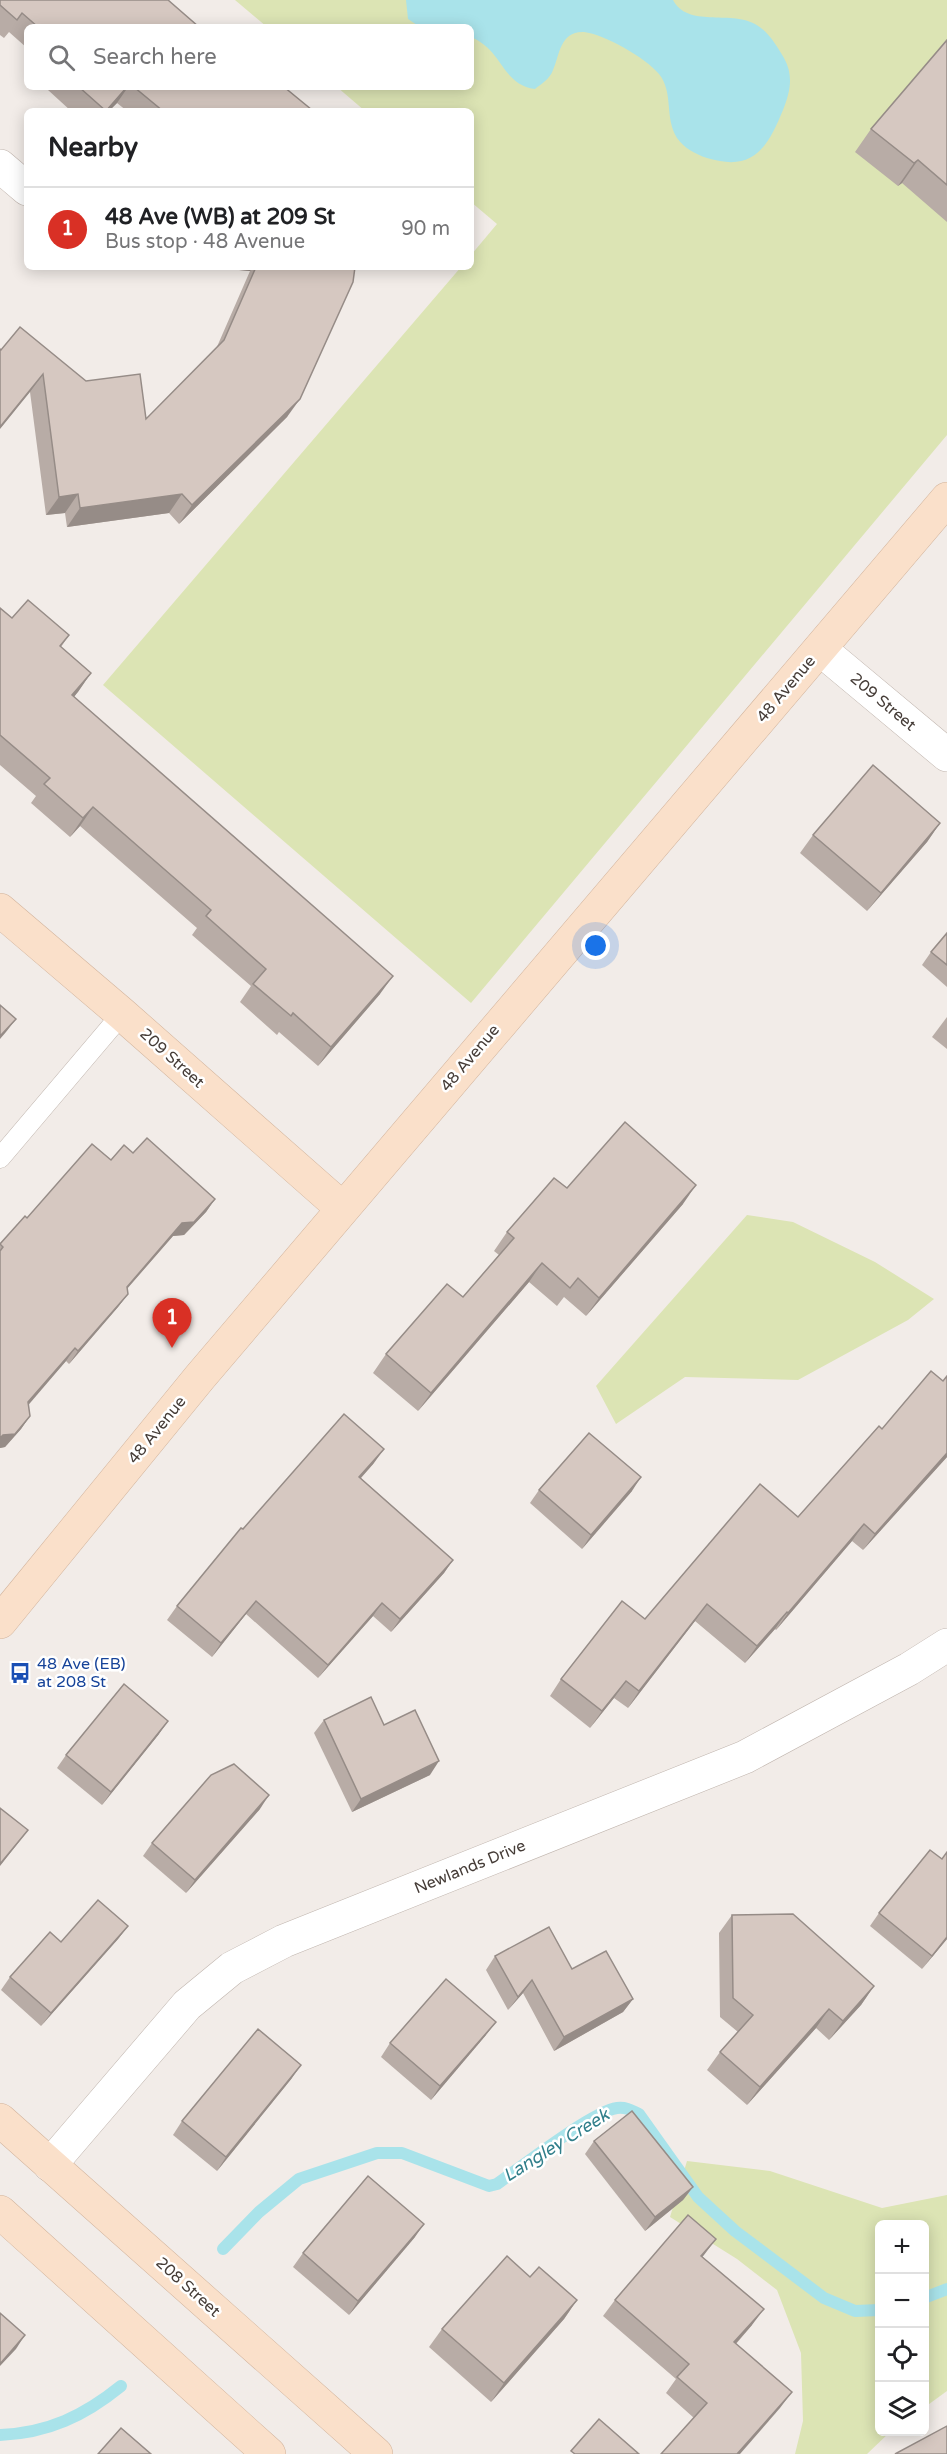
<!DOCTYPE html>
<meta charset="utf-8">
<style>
body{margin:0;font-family:"Varela Round",sans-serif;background:#f6f6f6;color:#202124}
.controls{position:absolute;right:18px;bottom:18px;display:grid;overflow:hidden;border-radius:9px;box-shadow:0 3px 15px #0003}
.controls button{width:54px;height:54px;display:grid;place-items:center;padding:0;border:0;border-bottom:2px solid #e0e0e0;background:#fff;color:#202124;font:30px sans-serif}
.you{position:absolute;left:596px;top:946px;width:21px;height:21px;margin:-15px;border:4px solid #fff;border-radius:50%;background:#1a73e8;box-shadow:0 0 0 9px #1a73e833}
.badge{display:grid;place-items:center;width:39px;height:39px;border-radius:50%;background:#d93025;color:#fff;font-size:20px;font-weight:700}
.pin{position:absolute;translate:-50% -50px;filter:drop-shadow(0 2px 3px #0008)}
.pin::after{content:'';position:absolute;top:32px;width:21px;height:18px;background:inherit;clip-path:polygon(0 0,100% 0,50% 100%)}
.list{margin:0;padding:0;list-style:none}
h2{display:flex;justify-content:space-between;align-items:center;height:78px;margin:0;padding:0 24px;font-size:26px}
h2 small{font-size:20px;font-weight:400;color:#757577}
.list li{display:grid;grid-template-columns:39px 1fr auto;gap:18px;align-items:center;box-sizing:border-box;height:84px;padding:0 24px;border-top:2px solid #e0e0e0}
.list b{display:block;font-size:22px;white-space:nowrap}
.list p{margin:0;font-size:20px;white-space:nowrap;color:#757577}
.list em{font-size:20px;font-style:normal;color:#757577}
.icon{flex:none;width:33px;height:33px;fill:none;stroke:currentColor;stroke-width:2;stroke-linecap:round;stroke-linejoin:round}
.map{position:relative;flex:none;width:947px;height:2454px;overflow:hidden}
.search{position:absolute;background:#fff;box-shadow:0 3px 15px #0003;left:24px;top:24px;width:450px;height:66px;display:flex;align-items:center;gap:15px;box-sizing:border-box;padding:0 21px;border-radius:9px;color:#757577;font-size:22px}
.panel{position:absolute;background:#fff;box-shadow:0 3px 15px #0003;left:24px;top:108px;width:450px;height:162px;border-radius:9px}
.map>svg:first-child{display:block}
</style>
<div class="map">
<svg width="947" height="2454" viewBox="0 0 947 2454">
<rect width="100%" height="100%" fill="#f2ece8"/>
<g fill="#dce4b4">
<polygon points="235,0 947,0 947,435 471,1003 103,685 461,267 471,267 471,255 497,224 471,202 471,111 365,111 337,87 471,87 471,27 267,27"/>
<polygon points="747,1215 793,1222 875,1262 934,1299 908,1320 798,1380 685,1377 616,1424 596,1386"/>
<polygon points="687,2161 770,2171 882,2208 947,2195 947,2391 925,2407 924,2224 880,2224 880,2432 890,2432 867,2454 795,2454 803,2421 801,2353 777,2290 737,2259 670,2217"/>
</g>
<path fill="#a9e3ea" d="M406,0H673C688,28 729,10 755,24C768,31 777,46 784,58C794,76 790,92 783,110C767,149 753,172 707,158C695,154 684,148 677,138C664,117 674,93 659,74C646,58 604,34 584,32C560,31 560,54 553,70C550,79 541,84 535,89C501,84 504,51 471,37V27H420L408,19Z"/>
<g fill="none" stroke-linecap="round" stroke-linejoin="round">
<g stroke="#a9e3ea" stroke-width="12">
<path d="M223,2249L259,2212L299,2179L377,2153H402L489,2186L497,2184C521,2167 593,2111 617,2108C626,2107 631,2110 639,2114L698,2197L735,2231L824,2298L855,2311L880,2310"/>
<polyline points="924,2298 947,2289"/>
<path d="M0,2435C48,2433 84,2416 121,2386"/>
</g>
<defs>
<polyline id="lane" points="0,1158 122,1014"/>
<g id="street">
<polyline points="0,166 27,189"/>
<polyline points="820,649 947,755"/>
<polyline points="50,2165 187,2005 232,1968 284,1941 745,1757 909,1669 947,1645"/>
</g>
<g id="secondary">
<polyline points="0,910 122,1014 342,1208"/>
<polyline points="0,1622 200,1377 947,499"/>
<polyline points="0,2120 376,2454"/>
<polyline points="0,2212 269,2454"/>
</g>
</defs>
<use href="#lane" stroke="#c0b5ae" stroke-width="21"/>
<use href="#street" stroke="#c0b5ae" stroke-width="34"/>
<use href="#secondary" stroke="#d2b49d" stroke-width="34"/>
<use href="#lane" stroke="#fff" stroke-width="20"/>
<use href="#street" stroke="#fff" stroke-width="33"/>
<use href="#secondary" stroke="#fae0ca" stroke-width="33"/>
</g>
<g fill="#b8aca6">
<polygon points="0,0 199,27 27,27 27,48 9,32 4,38 0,35"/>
<polygon points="947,40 947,222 902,183 898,186 855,152 871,129"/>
<polygon points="50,87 284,87 312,111 127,111 117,103 109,111 71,111 48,90"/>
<polygon points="240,267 355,267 287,417 179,524 169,513 67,527 65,513 46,515 30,392 0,349 86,381 146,419 216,349 250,271 239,270"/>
<polygon points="0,608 12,618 69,635 61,647 91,673 74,697 380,994 318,1066 279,1032 277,1035 240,1002 251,986 192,935 197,928 80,826 70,837 31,803 36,796 0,765"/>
<polygon points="940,823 927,842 867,911 800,853 813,835"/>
<polygon points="947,933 947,987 922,965 931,952"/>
<polygon points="947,1017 947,1049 932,1037"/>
<polygon points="133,1153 215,1199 206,1212 184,1235 173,1236 127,1289 128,1294 118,1307 69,1364 66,1361 28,1404 30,1416 21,1429 5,1447 0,1448 0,1244 27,1218 111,1160"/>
<polygon points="567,1188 683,1204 586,1316 564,1297 557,1306 529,1282 418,1411 373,1373 386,1354 463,1297 499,1255 494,1251 507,1232"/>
<polygon points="882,1429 947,1457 863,1550 852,1541 776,1630 775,1629 745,1663 695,1621 628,1708 614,1698 590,1728 550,1696 561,1679 645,1619 798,1517"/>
<polygon points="374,1463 361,1478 453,1560 444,1573 391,1632 373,1616 318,1678 246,1614 212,1657 167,1620 177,1606 243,1529"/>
<polygon points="539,1490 632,1491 582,1549 530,1503"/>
<polygon points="324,1720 384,1725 430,1775 352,1812 314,1733"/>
<polygon points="159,1734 102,1805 57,1768 66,1755"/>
<polygon points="260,1809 186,1893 143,1856 152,1843"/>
<polygon points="879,1913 947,1939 922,1969 870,1926"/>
<polygon points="732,1915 874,1986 861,2005 829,2040 816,2028 747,2105 707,2070 720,2052 738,2032 720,2017 719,1933"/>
<polygon points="128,1926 118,1939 41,2026 1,1990 10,1977 61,1942"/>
<polygon points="495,1956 572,1969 633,1999 623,2012 554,2051 523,1993 508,2010 486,1970"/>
<polygon points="486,2035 431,2100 381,2057 390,2043"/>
<polygon points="292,2078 217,2171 173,2135 182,2121"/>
<polygon points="594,2141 693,2187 683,2200 645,2231 585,2154"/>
<polygon points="415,2237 349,2315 293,2267 303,2253"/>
<polygon points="703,2257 752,2325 736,2344 780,2408 694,2418 666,2393 676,2379 603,2316 615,2300"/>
<polygon points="530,2277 577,2300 564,2319 491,2402 429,2347 442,2329"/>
</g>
<g fill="#968c87">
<polygon points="128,87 117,103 109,111 106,111"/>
<polygon points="918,160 902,183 898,186 914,163"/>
<polygon points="242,267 253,267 250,271 239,270"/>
<polygon points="43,374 30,392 0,429 0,427"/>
<polygon points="300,399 287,417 179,524 192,505"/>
<polygon points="78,494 65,513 46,515 59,497"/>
<polygon points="182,494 169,513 67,527 80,508"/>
<polygon points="91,673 78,692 59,714 72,695"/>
<polygon points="93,807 80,826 70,837 83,818"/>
<polygon points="940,823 927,842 867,911 881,893"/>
<polygon points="393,976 380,994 318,1066 331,1047"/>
<polygon points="16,1019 6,1032 0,1039 0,1036"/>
<polygon points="696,1185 683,1204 586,1316 599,1298"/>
<polygon points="215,1199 206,1212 184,1235 173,1236 117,1300 127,1287 182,1223"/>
<polygon points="542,1263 529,1282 418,1411 431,1393"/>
<polygon points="128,1294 118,1307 69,1364 78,1351"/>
<polygon points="75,1348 66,1361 19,1416 28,1402"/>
<polygon points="30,1416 21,1429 5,1447 0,1448 0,1438 3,1435"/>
<polygon points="384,1449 374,1463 350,1490 359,1477"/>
<polygon points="947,1453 947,1457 863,1550 875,1534"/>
<polygon points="641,1477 632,1491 582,1549 591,1535"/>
<polygon points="864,1524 852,1541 776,1630 788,1613"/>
<polygon points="453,1560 444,1573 391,1632 400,1619"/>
<polygon points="256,1601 246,1614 212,1657 221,1643"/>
<polygon points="382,1603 373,1616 318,1678 328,1665"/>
<polygon points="707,1604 695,1621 628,1708 639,1691"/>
<polygon points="787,1612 775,1629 745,1663 757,1646"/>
<polygon points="626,1681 614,1698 590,1728 602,1711"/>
<polygon points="168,1721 159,1734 102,1805 111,1792"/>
<polygon points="439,1761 430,1775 352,1812 361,1799"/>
<polygon points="269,1795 260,1809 186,1893 195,1880"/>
<polygon points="28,1830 18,1843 0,1866 0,1864"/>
<polygon points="128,1926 118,1939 41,2026 51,2013"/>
<polygon points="947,1937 947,1939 922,1969 932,1956"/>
<polygon points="532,1980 523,1993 508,2010 518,1997"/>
<polygon points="874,1986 861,2005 829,2040 843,2021"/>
<polygon points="633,1999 623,2012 554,2051 564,2037"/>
<polygon points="829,2009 816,2028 747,2105 760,2087"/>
<polygon points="496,2022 486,2035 431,2100 440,2086"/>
<polygon points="301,2065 292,2078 217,2171 226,2157"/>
<polygon points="693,2187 683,2200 645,2231 655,2217"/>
<polygon points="424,2224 415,2237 349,2315 358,2301"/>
<polygon points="716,2239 704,2255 690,2272 701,2256"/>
<polygon points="577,2300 564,2319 491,2402 504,2383"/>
<polygon points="764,2309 752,2325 723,2358 734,2342"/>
<polygon points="25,2335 16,2349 0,2366 0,2364"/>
<polygon points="792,2392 780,2408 740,2454 737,2454"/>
</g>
<g fill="#d6c8c1" stroke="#968c87" stroke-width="1.5">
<polygon points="0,0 168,0 199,27 38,27 22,13 17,20 0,5"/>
<polygon points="947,40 947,185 918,160 914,163 871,129"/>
<polygon points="79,87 127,87 106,111"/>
<polygon points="134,87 284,87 312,110 163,111"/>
<polygon points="256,267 355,267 353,282 300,399 192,505 182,494 80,508 78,494 59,497 43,374 0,427 0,349 1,350 20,327 86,381 140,374 146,419 224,340"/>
<polygon points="28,600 69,635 60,646 91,673 72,695 393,976 331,1047 293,1013 291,1016 253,984 266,969 206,916 211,910 93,807 83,818 44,784 50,778 0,735 0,608 12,618"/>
<polygon points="873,765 940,823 881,893 813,835"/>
<polygon points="947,933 947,965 931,952"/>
<polygon points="0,1005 16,1019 0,1036"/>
<polygon points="625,1122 696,1185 599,1298 578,1278 570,1288 542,1263 431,1393 386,1354 447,1284 463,1297 514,1238 507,1232 554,1178 567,1188"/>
<polygon points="147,1138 215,1199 194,1222 182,1223 127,1287 128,1294 78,1351 75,1348 28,1402 30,1416 15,1434 3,1435 0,1438 0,1251 3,1247 0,1244 25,1216 27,1218 92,1144 111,1160 124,1145 133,1153"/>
<polygon points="931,1371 943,1381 947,1376 947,1453 875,1534 864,1524 788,1613 787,1612 757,1646 707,1604 639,1691 626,1681 602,1711 561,1679 622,1601 645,1619 760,1484 798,1517 879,1426 882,1429"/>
<polygon points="344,1414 384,1449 359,1477 453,1560 400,1619 382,1603 328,1665 256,1601 221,1643 177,1606 241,1528 243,1529"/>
<polygon points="589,1433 641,1477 591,1535 539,1490"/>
<polygon points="124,1684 168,1721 111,1792 66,1755"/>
<polygon points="371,1697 384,1725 415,1710 439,1761 361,1799 324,1720"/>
<polygon points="234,1764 269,1795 195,1880 152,1843 211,1775"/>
<polygon points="0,1808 28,1830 0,1864"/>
<polygon points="930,1850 942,1859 947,1852 947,1937 932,1956 879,1913"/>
<polygon points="98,1900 128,1926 51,2013 10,1977 50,1932 61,1942"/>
<polygon points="793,1914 874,1986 843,2021 829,2009 760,2087 720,2052 753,2015 733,1998 732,1915"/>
<polygon points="549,1927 572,1969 606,1951 633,1999 564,2037 532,1980 518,1997 495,1956"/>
<polygon points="446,1979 496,2022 440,2086 390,2043"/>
<polygon points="258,2029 301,2065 226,2157 182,2121"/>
<polygon points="632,2111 693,2187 655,2217 594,2141"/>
<polygon points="368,2176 424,2224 358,2301 303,2253"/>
<polygon points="688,2215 716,2239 701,2256 764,2309 734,2342 792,2392 737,2454 661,2454 707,2403 677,2377 689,2364 615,2300"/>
<polygon points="507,2256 530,2277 539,2267 577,2300 504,2383 442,2329"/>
<polygon points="0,2313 25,2335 0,2364"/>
<polygon points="599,2419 639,2454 575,2454 571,2451"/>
<polygon points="947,2426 947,2454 895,2454"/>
<polygon points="121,2428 151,2454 98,2454"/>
</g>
<defs>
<symbol id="bus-bare" viewBox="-9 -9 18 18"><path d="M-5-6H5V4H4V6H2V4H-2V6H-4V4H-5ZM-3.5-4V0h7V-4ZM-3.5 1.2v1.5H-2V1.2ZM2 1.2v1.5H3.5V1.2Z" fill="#1a4fb4" stroke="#fff" stroke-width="2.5" paint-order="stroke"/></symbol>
</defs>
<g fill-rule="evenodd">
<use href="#bus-bare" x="5" y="1658" width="30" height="30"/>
</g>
<g text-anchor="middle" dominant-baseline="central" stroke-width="5" stroke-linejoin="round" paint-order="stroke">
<g font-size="16" fill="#453c37" stroke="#fff">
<text transform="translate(786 689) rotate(-50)">48 Avenue</text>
<text transform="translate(883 702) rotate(40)">209 Street</text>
<text transform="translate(172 1058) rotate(42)">209 Street</text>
<text transform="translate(470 1058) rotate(-50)">48 Avenue</text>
<text transform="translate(157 1430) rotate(-51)">48 Avenue</text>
<text transform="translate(470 1867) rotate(-22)">Newlands Drive</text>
<text transform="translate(188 2287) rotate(42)">208 Street</text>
</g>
<g font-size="16" fill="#164399" stroke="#fff" text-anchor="start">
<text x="37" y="1664">48 Ave (EB)<tspan x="37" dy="18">at 208 St</tspan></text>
</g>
<g font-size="18" font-style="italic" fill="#317f8b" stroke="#fff">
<text transform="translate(556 2145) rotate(-32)">Langley Creek</text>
</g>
</g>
</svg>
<div class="controls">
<button>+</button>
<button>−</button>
<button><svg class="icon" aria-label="locate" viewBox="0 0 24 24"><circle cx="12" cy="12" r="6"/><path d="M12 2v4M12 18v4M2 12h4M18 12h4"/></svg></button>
<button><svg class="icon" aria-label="layers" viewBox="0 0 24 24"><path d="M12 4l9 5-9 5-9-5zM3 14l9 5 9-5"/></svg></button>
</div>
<div class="you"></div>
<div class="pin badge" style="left:172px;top:1348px">1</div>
<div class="search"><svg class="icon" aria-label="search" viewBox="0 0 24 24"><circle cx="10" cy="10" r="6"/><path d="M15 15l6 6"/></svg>Search here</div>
<section class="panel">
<h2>Nearby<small></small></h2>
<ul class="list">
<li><span class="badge">1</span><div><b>48 Ave (WB) at 209 St</b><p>Bus stop · 48 Avenue</p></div><em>90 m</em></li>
</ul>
</section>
</div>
